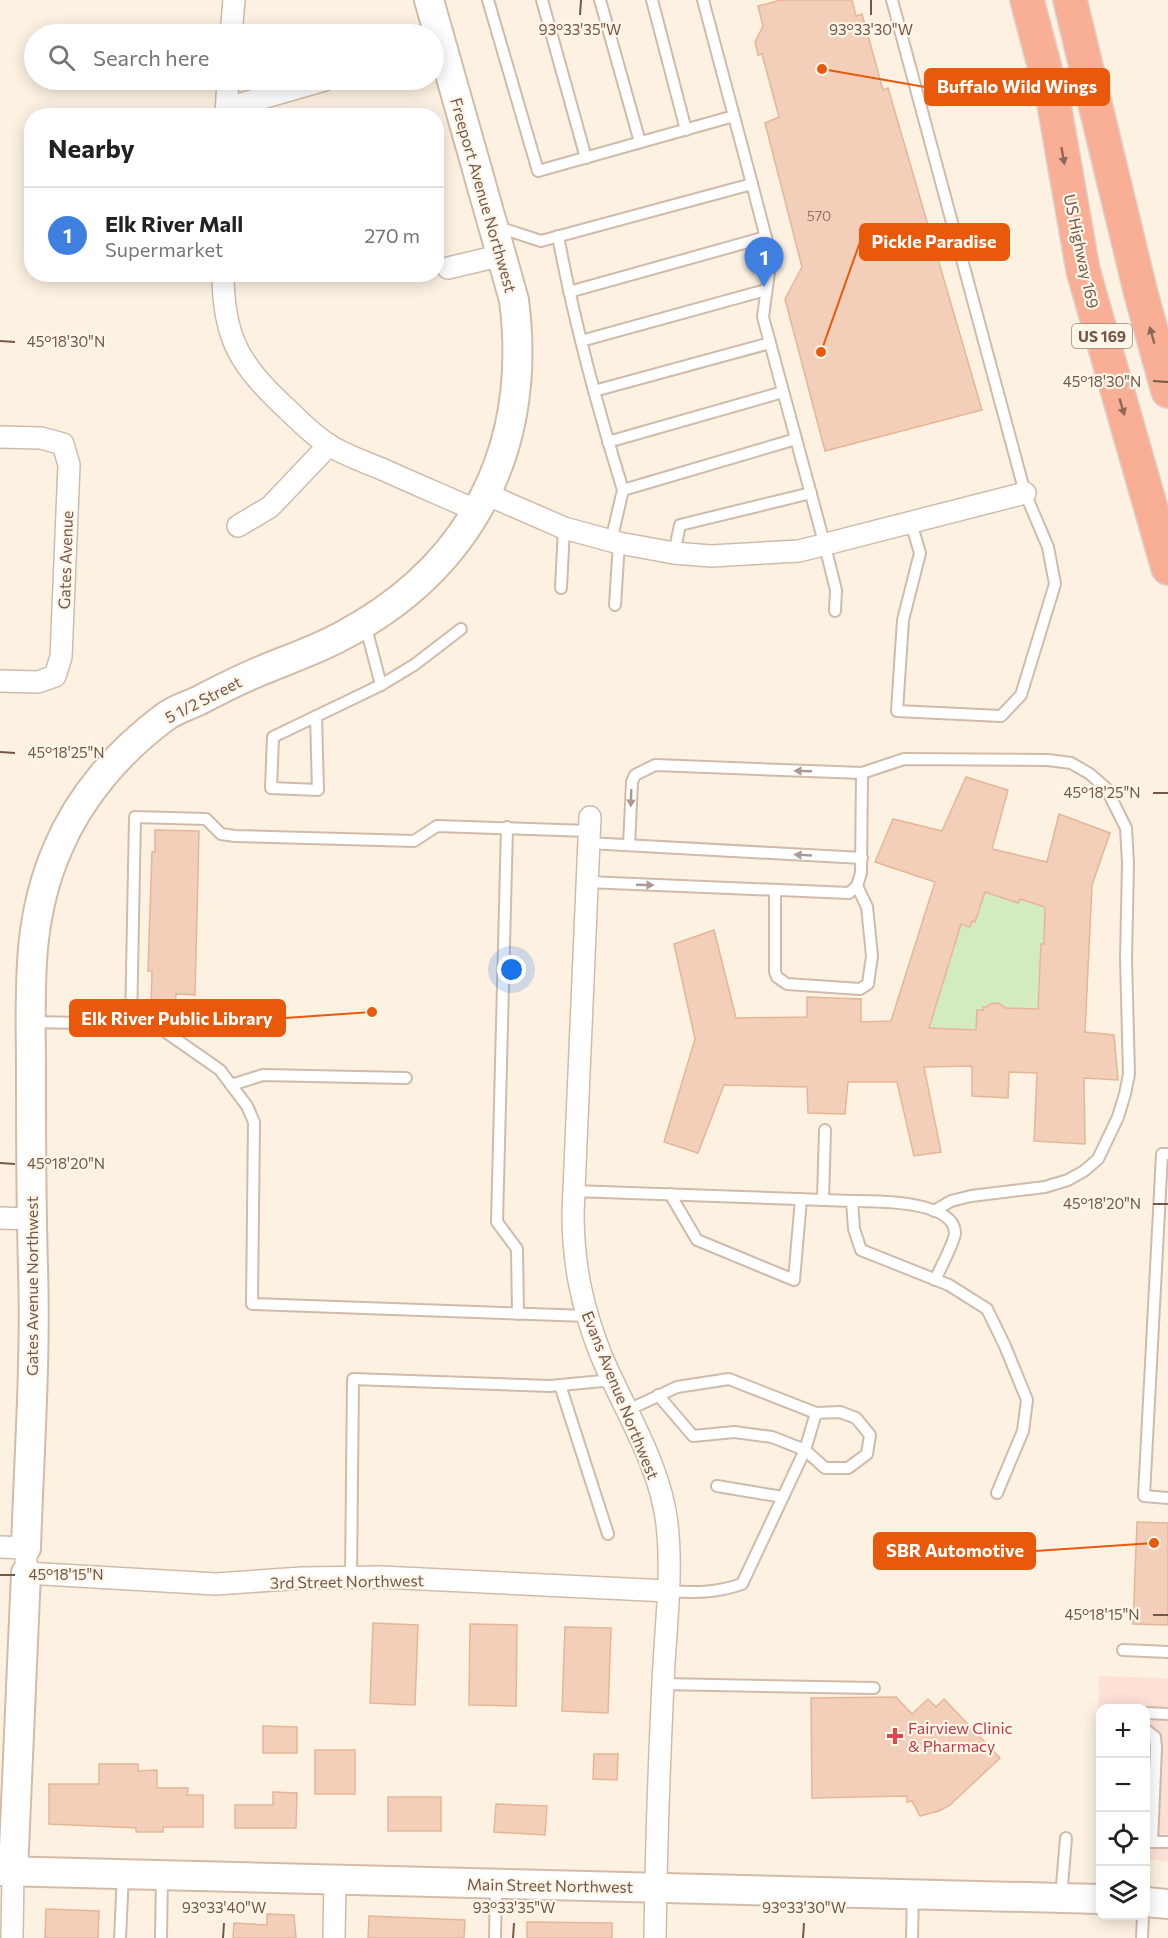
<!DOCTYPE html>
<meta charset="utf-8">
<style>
body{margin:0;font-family:Commissioner,sans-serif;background:#f2f2f2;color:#222}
.controls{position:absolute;right:18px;bottom:18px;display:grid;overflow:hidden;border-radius:12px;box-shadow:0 3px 15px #0003}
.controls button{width:54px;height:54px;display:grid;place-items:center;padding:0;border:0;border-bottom:2px solid #e0e0e0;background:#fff;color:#222;font:30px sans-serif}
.you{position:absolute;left:512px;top:970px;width:21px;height:21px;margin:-15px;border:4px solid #fff;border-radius:50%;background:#1a73e8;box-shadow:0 0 0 9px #1a73e833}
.badge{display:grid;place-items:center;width:39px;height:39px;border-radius:50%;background:#ea580c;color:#fff;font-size:20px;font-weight:700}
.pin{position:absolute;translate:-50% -50px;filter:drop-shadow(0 2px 3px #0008)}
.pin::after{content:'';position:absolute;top:32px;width:21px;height:18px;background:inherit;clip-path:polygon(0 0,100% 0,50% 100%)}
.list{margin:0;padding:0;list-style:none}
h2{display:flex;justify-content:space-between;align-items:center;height:78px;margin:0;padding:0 24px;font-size:26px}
h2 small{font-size:20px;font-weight:400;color:#767676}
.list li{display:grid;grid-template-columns:39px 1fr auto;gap:18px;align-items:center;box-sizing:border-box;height:96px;padding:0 24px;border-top:2px solid #e0e0e0}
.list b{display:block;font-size:22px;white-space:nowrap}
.list p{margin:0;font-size:20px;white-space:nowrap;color:#767676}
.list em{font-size:20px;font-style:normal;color:#767676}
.icon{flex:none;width:33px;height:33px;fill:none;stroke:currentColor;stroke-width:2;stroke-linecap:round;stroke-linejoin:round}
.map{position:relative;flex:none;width:1168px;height:1938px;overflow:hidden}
.search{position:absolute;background:#fff;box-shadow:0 3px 15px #0003;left:24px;top:24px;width:420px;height:66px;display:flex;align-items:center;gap:15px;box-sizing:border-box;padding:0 21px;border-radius:33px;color:#767676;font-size:22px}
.panel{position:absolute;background:#fff;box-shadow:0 3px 15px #0003;left:24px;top:108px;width:420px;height:174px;border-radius:24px}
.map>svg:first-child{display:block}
</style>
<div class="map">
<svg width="1168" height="1938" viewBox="0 0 1168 1938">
<rect width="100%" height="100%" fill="#fdf2e2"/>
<polygon fill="#fee1d5" points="1099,1676 1168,1678 1168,1861 1146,1860 1146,1708 1100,1708 1100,1858 1097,1858"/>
<polygon fill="#d2ebc0" points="985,892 1018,903 1020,899 1048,907 1045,912 1045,922 1048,923 1048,944 1041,945 1037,1024 998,1003 990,1004 987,1007 983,1007 983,1010 977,1010 976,1030 929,1028 961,924 978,902 982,902"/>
<g fill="#f3cfb9" stroke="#e6b598" stroke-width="1.5" fill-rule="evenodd">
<polygon points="781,0 852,0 856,16 862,14 883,90 888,88 982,410 825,451 785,299 802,267 765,123 779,117 762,54 758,55 755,42 763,26 758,6"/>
<path d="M966,777L1008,790L992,849L1047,862L1059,814L1110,833L1092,885L1085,1032L1114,1035L1118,1080L1084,1078L1085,1144L1034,1141L1037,1073L1009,1072L1008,1098L972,1096V1066L924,1067L941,1152L914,1156L897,1082H848L845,1114L808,1113L807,1087L724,1085L698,1153L664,1142L695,1039L674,944L714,930L736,1018L807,1017V997L861,999V1022L891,1021L935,882L875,862L893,819L942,831ZM985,892L1018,903L1020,899L1045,907L1044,944H1041L1038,1009L1006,1008L998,1003L990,1004L987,1007H983V1010H977L976,1030L929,1028L961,924L970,927L972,921L975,922Z"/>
<polygon points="155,830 199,831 195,995 176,994 175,1010 151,1009 152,971 148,971 152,852 155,852"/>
<polygon points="1137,1522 1168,1523 1168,1625 1133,1624"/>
<polygon points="373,1623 418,1625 415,1705 370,1703"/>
<polygon points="470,1624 517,1625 516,1706 469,1705"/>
<polygon points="565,1627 611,1628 608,1713 562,1711"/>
<polygon points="896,1697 912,1714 928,1699 936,1707 944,1699 1000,1758 950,1805 939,1811 920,1816 912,1801 907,1802 907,1796 812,1798 811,1698"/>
<polygon points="263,1726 297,1727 297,1753 263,1753"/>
<rect x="315" y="1750" width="40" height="44"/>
<polygon points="594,1754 618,1754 617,1780 593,1779"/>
<polygon points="99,1764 138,1764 138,1771 157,1770 157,1788 188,1788 187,1795 203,1795 203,1827 163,1827 163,1832 136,1832 136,1828 49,1824 49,1784 99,1784"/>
<polygon points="273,1792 297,1793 296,1828 235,1828 235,1805 273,1805"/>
<rect x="388" y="1797" width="53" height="34"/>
<polygon points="496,1804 547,1806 545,1835 494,1832"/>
<polygon points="46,1909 99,1911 98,1938 45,1938"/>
<polygon points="267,1914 294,1915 296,1938 233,1938 234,1923 267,1925"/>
<polygon points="369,1916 465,1920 464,1938 368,1938"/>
<polygon points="527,1922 612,1923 612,1938 527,1938"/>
</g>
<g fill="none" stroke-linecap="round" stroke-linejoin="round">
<defs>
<g id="lane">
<polyline points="488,0 538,171 734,116"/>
<polyline points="542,0 586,158"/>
<polyline points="600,0 640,142"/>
<polyline points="652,0 686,130"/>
<polyline points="703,0 752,184"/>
<polyline points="892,0 1025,493 1048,547 1055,584 1021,695 1001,716 897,711 903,620 920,553 911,523"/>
<polyline points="498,227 541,241 752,184 771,257 763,317 825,546 836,590 835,611"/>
<path d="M558,236C574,322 597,406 623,490"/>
<polyline points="569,292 766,237"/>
<polyline points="581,341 766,290"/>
<polyline points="594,391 770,343"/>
<polyline points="608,442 783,392"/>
<polyline points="611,541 623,490 796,439"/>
<polyline points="674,553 680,525 811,493"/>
<polyline points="561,588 564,528"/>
<polyline points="615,605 619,543"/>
<polyline points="381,685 414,665 461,629"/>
<polyline points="316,716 318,790 271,788 273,737 381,685 365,624"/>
<polyline points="507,827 497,1222 517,1249 518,1314"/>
<polyline points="588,843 862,858"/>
<polyline points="629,845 632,782 635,775 655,765 862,773 904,759 1048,760 1071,763 1090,774 1106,788 1126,828 1128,863 1126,959 1129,1074 1125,1094 1118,1117 1098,1159 1084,1171 1068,1180 1045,1187 971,1196 951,1201 934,1211"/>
<polyline points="587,882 849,893 857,886 861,873 862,773"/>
<polyline points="775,891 775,972 777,977 787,984 860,989 868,984 872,956 867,907 857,886"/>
<polyline points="32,1022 131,1024"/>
<polyline points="231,1085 263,1075 406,1078"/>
<polyline points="1168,1154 1162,1154 1144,1496 1168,1498"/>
<polyline points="574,1191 852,1201 854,1229 861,1250 949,1285 987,1309 1005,1346 1027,1400 1023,1431 997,1493"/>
<polyline points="670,1194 697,1240 794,1280 801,1199"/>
<polyline points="823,1200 825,1130"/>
<path d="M851,1201C874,1201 954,1200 955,1233C955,1241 939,1271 935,1280"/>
<polyline points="588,1316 252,1304 254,1122 247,1106 220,1070 160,1028 131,1024 135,817 206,819 221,834 235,836 414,841 437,826 589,831"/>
<polyline points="560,1385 608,1534"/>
<polyline points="628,1410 677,1387 729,1379 816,1413 840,1412 856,1418 870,1435 867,1454 848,1468 825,1468 805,1450 772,1437 734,1432 693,1436 658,1395"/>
<polyline points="717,1486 783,1497"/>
<polyline points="351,1578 353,1379 550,1386 613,1380"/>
<path d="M668,1591C695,1593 716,1593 742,1584L805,1450L816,1413"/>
<polyline points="1123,1650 1168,1652"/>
<polyline points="663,1684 874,1688"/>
<polyline points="1146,1713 1168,1714"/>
<polyline points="1146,1730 1155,1737 1156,1748 1152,1842"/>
<polyline points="1146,1842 1168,1842"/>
<polyline points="1061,1897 1066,1838"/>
<polyline points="120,1938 123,1875"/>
<polyline points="161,1938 162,1876"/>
<polyline points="495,1938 496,1884"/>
<polyline points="912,1938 913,1894"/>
<polyline points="1142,1938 1143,1916"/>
</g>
<g id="street">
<polyline points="231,34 234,0"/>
<polyline points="227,108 325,80"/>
<polyline points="226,116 228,80"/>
<polyline points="448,268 503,255"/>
<path d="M223,274C223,340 241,366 288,410C301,422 314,436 329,445C346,456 366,462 384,470C415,484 446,497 477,511"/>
<polyline points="0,437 41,438 63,444 69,465 61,657 55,676 38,682 0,681"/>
<polyline points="486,494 564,528 619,543 674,553 711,556 799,551 1025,493"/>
<polyline points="238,526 270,507 329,445"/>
<path d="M590,817L573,1213C573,1264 582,1307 601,1355C624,1410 660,1463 667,1524C673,1576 665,1631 663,1683C659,1768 656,1853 655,1938"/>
<polyline points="0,1218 31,1219"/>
<polyline points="0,1547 26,1548 26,1573 216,1584 302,1578 381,1577 668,1591"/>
<polyline points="12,1938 13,1872"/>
<polyline points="334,1938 335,1880"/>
</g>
<g id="secondary">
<path d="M26,1548C29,1455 36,1360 33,1267C31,1202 31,1138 31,1074C31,994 25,923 58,848C80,796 119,751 165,717C174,710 187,706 198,701C215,692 233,683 251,675C280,662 312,652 340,637C472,568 533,448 514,300L429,0"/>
<polyline points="0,1871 1100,1899"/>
<polyline points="13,1872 26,1573"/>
<polyline points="1146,1902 1168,1904"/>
</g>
<g id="highway">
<polyline points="1027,0 1053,99 1083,270 1168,568"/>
<polyline points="1070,0 1141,294 1168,391"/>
</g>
</defs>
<use href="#lane" stroke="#d0bbab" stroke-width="14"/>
<use href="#street" stroke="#d0bbab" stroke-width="24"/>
<use href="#secondary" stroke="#d4bba8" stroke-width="32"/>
<use href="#highway" stroke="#dbd3cf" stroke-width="36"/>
<use href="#lane" stroke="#fff" stroke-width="10"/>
<use href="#street" stroke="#fff" stroke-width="21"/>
<use href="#secondary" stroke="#fff" stroke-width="28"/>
<use href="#highway" stroke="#f9af96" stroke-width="33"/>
</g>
<defs><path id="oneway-solid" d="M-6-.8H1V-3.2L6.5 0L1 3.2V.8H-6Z" transform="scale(1.5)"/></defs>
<g fill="#8f6958">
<use href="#oneway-solid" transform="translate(1063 156) rotate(80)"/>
<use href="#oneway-solid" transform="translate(1152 335) rotate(-106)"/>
<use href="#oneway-solid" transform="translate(1122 407) rotate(74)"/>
</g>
<g fill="#ac9a91">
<use href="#oneway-solid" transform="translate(803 771) rotate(-178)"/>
<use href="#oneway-solid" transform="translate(631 798) rotate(92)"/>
<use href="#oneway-solid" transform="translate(803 855) rotate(-177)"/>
<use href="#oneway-solid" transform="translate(645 885) rotate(2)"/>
</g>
<path fill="none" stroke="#755748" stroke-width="2" d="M580,15L581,0M871,15V0M0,341L15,342M1153,381L1168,382M0,752L15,753M1153,793H1168M0,1163L15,1164M1153,1204H1168M0,1575H15M1153,1615H1168M223,1938L224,1923M513,1938L514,1923M803,1938L804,1923"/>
<path fill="#e0444e" stroke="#fff6e9" stroke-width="2" d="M892 1727h6v6h6v6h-6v6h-6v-6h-6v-6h6z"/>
<g text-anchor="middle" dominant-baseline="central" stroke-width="4.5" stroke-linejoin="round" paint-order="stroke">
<g font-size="14" fill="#947564">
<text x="819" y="215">570</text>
</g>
<rect fill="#fff6e9" stroke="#9e8778" stroke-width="1.5" x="1072" y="324" width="60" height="24" rx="4.5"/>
<g font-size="15" font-weight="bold" fill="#755748">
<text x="1102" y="336">US 169</text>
</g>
<g font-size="16" fill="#755748" stroke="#fff6e9">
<text transform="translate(484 195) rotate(74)">Freeport Avenue Northwest</text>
<text transform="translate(1082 251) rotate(78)">US Highway 169</text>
<text transform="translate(65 560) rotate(-88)">Gates Avenue</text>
<text transform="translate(203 699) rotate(-27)">5 1/2 Street</text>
<text transform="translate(31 1286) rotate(-90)">Gates Avenue Northwest</text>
<text transform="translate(621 1395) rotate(68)">Evans Avenue Northwest</text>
<text transform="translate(347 1581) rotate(-1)">3rd Street Northwest</text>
<text transform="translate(550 1885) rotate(1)">Main Street Northwest</text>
</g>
<g font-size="16" fill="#be3a42" stroke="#fff6e9" text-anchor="start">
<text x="908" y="1727">Fairview Clinic<tspan x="908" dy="18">&amp; Pharmacy</tspan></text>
</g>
</g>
<g font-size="15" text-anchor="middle" fill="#755748" stroke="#fff6e9" stroke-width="4.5" stroke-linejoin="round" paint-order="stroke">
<text x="580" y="35">93°33'35"W</text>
<text x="871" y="35">93°33'30"W</text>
<text x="66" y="347">45°18'30"N</text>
<text x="1102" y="387">45°18'30"N</text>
<text x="66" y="758">45°18'25"N</text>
<text x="1102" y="798">45°18'25"N</text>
<text x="66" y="1169">45°18'20"N</text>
<text x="1102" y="1209">45°18'20"N</text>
<text x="66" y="1580">45°18'15"N</text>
<text x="1102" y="1620">45°18'15"N</text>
<text x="224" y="1913">93°33'40"W</text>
<text x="514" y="1913">93°33'35"W</text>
<text x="804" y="1913">93°33'30"W</text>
</g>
<path fill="none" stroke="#e8590c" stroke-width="2" d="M822 69L925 87M821 352L860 242M372 1012L285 1018M1154 1543L1035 1551"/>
<g fill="#e8590c" stroke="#fff6e9" stroke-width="2">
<circle cx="822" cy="69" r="6"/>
<circle cx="821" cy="352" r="6"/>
<circle cx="372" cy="1012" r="6"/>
<circle cx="1154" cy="1543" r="6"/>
</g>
<g fill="#e8590c" stroke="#e8590c" stroke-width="2">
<rect x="925" y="69" width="184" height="36" rx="6"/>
<rect x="860" y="224" width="149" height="36" rx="6"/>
<rect x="70" y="1000" width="215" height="36" rx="6"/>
<rect x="874" y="1533" width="161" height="36" rx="6"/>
</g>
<g font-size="18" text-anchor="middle" font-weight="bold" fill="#fff">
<text x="1017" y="93">Buffalo Wild Wings</text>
<text x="934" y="248">Pickle Paradise</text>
<text x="177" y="1025">Elk River Public Library</text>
<text x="955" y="1557">SBR Automotive</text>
</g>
</svg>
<div class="controls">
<button>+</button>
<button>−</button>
<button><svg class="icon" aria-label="locate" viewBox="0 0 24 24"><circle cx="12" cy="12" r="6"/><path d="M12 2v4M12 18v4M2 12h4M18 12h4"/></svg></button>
<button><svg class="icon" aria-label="layers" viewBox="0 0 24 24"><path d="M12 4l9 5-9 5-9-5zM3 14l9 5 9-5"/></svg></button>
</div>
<div class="you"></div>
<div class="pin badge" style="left:764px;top:287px;background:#3f7fe0">1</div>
<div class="search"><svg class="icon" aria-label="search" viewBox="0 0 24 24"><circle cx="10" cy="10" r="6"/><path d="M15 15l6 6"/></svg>Search here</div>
<section class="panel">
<h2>Nearby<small></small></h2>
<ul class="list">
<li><span class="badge" style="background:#3f7fe0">1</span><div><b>Elk River Mall</b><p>Supermarket</p></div><em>270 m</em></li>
</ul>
</section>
</div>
